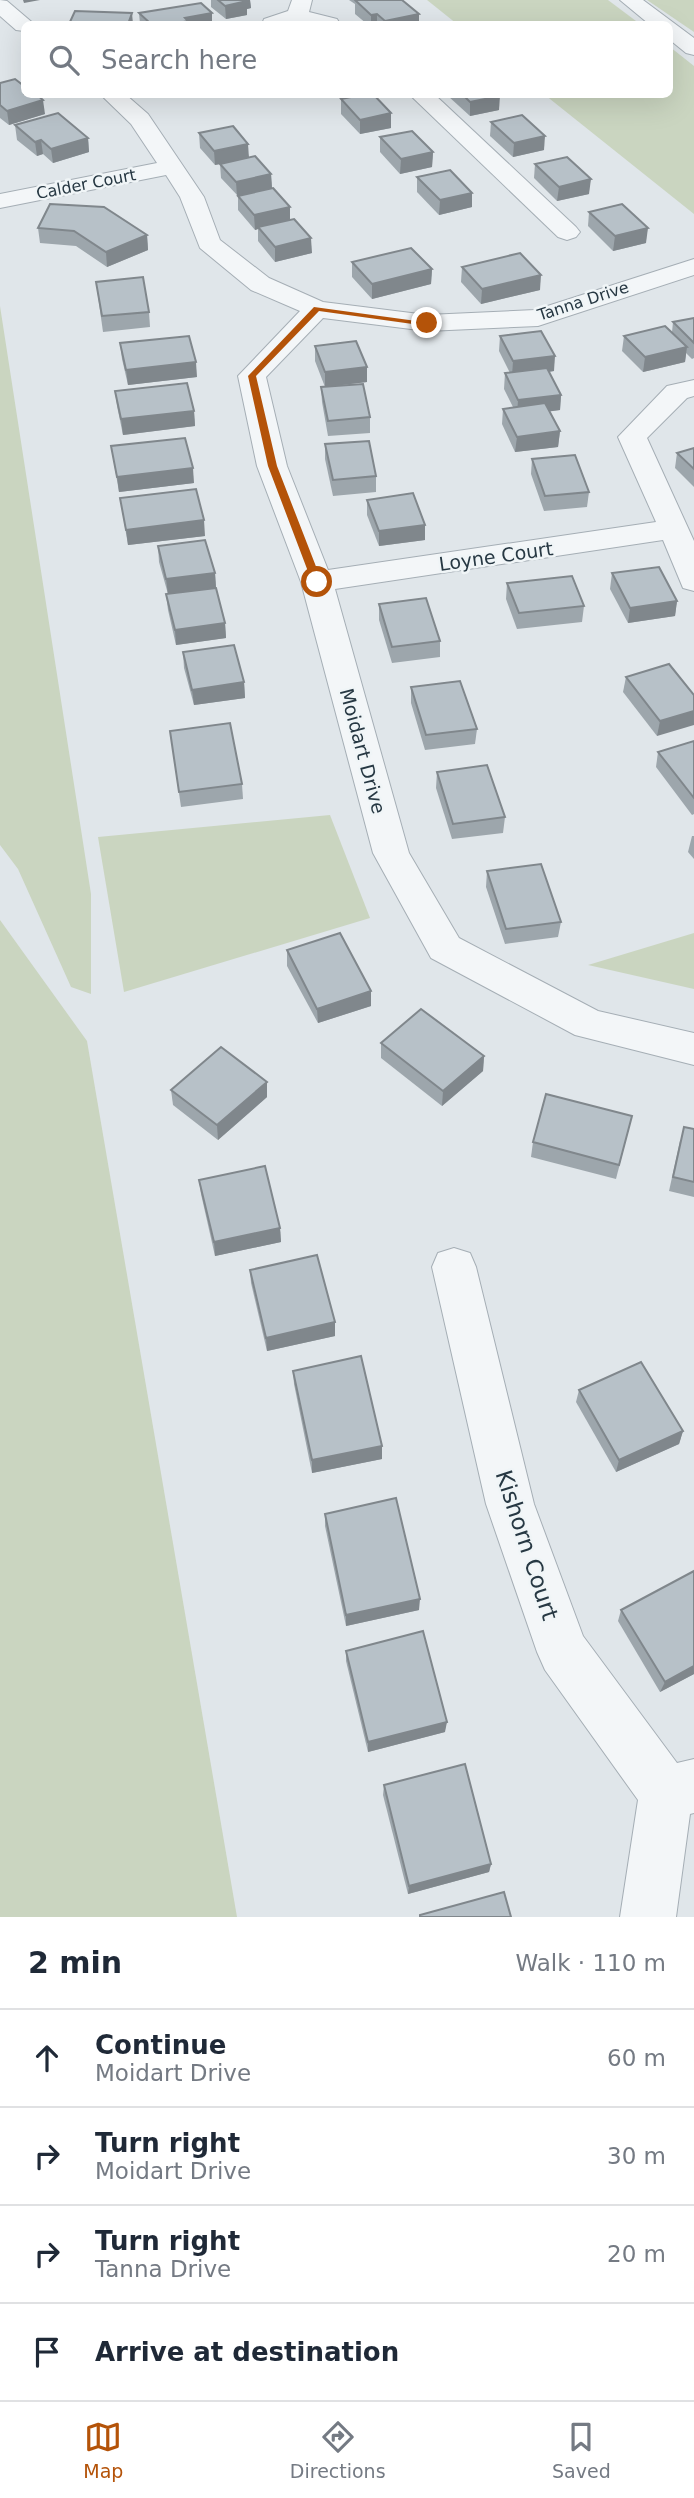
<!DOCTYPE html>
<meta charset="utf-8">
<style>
body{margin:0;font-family:"DejaVu Sans",sans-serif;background:#f6f6f7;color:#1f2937}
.stop{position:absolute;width:21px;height:21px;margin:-16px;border:5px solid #b45309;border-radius:50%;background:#fff}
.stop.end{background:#b45309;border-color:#fff;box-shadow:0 2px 7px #0008}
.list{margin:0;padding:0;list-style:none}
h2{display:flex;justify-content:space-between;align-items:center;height:91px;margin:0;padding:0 28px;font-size:30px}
h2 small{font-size:23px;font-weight:400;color:#747a83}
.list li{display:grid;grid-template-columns:46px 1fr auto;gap:21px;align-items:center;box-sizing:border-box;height:98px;padding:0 28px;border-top:2px solid #e0e1e3}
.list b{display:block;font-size:26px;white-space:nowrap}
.list p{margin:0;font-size:23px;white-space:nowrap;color:#747a83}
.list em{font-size:23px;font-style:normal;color:#747a83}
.icon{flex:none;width:38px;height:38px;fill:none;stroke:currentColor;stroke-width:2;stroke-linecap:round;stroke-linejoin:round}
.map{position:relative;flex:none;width:694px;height:1917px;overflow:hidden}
.search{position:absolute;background:#fff;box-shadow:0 7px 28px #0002;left:21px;right:21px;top:21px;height:77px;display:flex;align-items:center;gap:18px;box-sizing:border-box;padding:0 24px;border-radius:10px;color:#747a83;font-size:26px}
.sheet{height:483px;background:#fff}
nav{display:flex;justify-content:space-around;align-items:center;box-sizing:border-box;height:98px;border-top:2px solid #e0e1e3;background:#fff;font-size:19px;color:#747a83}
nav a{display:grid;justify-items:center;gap:4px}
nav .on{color:#b45309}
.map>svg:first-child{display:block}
</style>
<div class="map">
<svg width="694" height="1917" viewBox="0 0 694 1917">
<rect width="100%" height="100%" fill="#e0e6ea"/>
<g fill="#cad5c0">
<polygon points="427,0 608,0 640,24 457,24"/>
<polygon points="647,0 694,0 694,32"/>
<polygon points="670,47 694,66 694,214 545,95 670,94"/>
<polygon points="0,306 91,894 91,994 71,987 18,869 0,845"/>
<polygon points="330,815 370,918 124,992 98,837"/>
<polygon points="0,920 87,1041 237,1917 0,1917"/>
<polygon points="694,933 694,989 588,965"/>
</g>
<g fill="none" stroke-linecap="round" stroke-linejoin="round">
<defs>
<g id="minor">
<polygon points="0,0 7,1 34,24 24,24 24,31 16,30 0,16"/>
<polygon points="292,0 312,0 309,12 337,19 340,24 307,24 298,22 262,24 264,19 288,11"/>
<polygon points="620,0 643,0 694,38 694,55 686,53 670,40 670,24 649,24"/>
<polygon points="100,94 125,94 148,114 204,197 220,240 269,278 323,302 427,315 535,310 694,259 694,275 538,326 427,331 323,318 266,377 287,466 328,570 656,522 618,437 667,386 694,380 694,396 687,398 647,438 694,541 694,591 683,588 663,540 335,589 409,853 459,938 598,1011 694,1033 694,1065 575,1035 431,958 373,853 301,582 257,466 238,376 300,311 251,290 200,248 180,197 166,175 0,208 0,194 157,163 131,124"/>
<polygon points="409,94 434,94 576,227 580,232 576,237 567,240 558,237"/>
<polygon points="454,1248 470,1253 476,1267 534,1504 583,1636 677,1763 694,1759 694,1813 690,1814 676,1917 620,1917 638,1800 545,1670 537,1652 486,1504 432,1267 438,1253"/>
</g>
</defs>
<use href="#minor" stroke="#a5aeb5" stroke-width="2"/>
<use href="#minor" fill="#f3f6f8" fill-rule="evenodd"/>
</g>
<g fill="#9da6ac">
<polygon points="211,0 250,0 251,8 247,9 247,15 226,19 211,7"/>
<polygon points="349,0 402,0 419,24 367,24 355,14 355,4"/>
<polygon points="139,13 212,24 140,24"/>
<polygon points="0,83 45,114 9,125 0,118"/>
<polygon points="148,94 164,94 157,98"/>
<polygon points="449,94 499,94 499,110 470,116 448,96"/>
<polygon points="341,99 391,113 391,128 360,134 341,114"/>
<polygon points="491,122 544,150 513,157 490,136"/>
<polygon points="15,125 88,138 89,152 53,163 43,154 37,156 17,140"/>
<polygon points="199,133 249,157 271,174 272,188 290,207 290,219 312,253 275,262 258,241 258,229 255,230 238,210 238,196 221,178 220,164 215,165 200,148"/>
<polygon points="380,137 433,152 432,167 400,174 380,152"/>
<polygon points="535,164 589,194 557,201 534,178"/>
<polygon points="417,177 472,193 472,207 439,215 417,192"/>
<polygon points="589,212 646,243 613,251 588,226"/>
<polygon points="38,228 147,235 148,250 107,267 76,246 40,243"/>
<polygon points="352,262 432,269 431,284 372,299 352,277"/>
<polygon points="462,267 540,290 481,304 461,282"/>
<polygon points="96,282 149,312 150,327 103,332"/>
<polygon points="694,318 694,358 692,359 686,353 685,362 643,372 622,351 624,336 672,332 673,322"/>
<polygon points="500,336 554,371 549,372 561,395 560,410 549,411 560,431 558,447 515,452 502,424 503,409 513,407 504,389 505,373 510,373 499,351"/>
<polygon points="120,343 197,377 128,385 122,359"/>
<polygon points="315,346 367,382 333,386 370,417 370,433 328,436 322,402 321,387 325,387 315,361"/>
<polygon points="115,391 194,411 195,426 123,435 117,406"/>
<polygon points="325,444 376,476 376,492 333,496 325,459"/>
<polygon points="111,446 194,483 119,492"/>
<polygon points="694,448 694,487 675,468 677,453"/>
<polygon points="532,459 589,492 587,507 544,511 531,474"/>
<polygon points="120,498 205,536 128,545"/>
<polygon points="367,500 425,525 425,540 379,546 367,515"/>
<polygon points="158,546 215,573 216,588 225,623 226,638 176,645 168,610 166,594 168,594 159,562"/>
<polygon points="612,573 677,601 675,616 628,623 610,589"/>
<polygon points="507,583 584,606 582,622 517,629 506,599"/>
<polygon points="379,604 440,641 440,657 392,663 379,620"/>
<polygon points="183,652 244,682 245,698 194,705 184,668"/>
<polygon points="626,677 694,695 657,736 623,692"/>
<polygon points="411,687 477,729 475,744 425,750 411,703"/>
<polygon points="170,731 242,784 243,799 181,807"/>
<polygon points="694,741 694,814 692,815 656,767 658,752"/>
<polygon points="437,772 505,817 503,833 452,839 436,788"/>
<polygon points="692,836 694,836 694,859 688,852"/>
<polygon points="487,871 561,922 558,937 505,944 486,887"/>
<polygon points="287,950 371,1006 318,1023 287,966"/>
<polygon points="381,1043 484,1056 483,1071 442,1106 381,1058"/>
<polygon points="267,1082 267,1097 218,1140 173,1105 171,1090"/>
<polygon points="632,1116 616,1179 531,1157 533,1142"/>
<polygon points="694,1129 694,1197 669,1191 680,1141"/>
<polygon points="199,1180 280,1228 281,1242 215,1256 201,1194"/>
<polygon points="250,1270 335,1322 335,1336 267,1351 251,1283"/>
<polygon points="293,1371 382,1446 382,1459 312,1473 294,1384"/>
<polygon points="579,1390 683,1431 679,1444 616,1472 576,1402"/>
<polygon points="325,1514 419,1610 346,1626 325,1526"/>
<polygon points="621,1610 694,1674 660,1692 618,1621"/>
<polygon points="346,1651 445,1732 368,1752 346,1661"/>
<polygon points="384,1785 491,1864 489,1872 408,1894 383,1795"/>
</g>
<g fill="#80878c">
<polygon points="23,0 40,0 24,3"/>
<polygon points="241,0 250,0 251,8 247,9 247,15 226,19 225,6"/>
<polygon points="132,13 133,24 128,24"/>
<polygon points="212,13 212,24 174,24 185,18"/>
<polygon points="377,14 377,24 371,24 371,15"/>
<polygon points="419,14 419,24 385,24 385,21"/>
<polygon points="500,96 499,110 470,116 470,102"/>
<polygon points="43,100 45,114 9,125 7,111"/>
<polygon points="391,113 391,128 360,134 360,120"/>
<polygon points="545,136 544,150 513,157 514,143"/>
<polygon points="88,138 89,152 53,163 51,149"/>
<polygon points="41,140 43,154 37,156 35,142"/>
<polygon points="248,144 249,158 215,165 214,151"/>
<polygon points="433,152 432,167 400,174 401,159"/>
<polygon points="271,174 272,189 237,196 236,182"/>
<polygon points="591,179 589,194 557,201 559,187"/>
<polygon points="472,193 472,207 439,215 440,200"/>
<polygon points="290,207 290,222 258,227 258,229 255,230 254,215"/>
<polygon points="648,228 646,243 613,251 615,236"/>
<polygon points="147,235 148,250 107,267 106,252"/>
<polygon points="311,238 312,253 275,262 275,247"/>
<polygon points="432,269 431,284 372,299 372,284"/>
<polygon points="541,275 540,290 481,304 482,289"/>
<polygon points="687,347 685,362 643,372 645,357"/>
<polygon points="555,356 554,371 512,376 513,361"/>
<polygon points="196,362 197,377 128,385 126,370"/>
<polygon points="367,367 367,382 325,387 325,372"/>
<polygon points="561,395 560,410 517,416 518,400"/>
<polygon points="194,411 195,426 123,435 121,419"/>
<polygon points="560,431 558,447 515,452 517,437"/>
<polygon points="193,468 194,483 119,492 117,477"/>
<polygon points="204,520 205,536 128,545 126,530"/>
<polygon points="425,525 425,540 379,546 379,531"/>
<polygon points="215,573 216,588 168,595 166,579"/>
<polygon points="677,601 675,616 628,623 630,608"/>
<polygon points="225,623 226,638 176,645 175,630"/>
<polygon points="244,682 245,698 194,705 192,690"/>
<polygon points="694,711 694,725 657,736 660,721"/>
<polygon points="371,991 371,1006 318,1023 317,1009"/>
<polygon points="484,1056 483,1071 442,1106 443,1091"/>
<polygon points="267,1082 267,1097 218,1140 217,1125"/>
<polygon points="280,1228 281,1242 215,1256 214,1242"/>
<polygon points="335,1322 335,1336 267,1351 266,1338"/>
<polygon points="683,1431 679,1444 616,1472 619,1460"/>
<polygon points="382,1446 382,1459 312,1473 312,1460"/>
<polygon points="420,1599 419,1610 346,1626 346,1615"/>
<polygon points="694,1666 694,1674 660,1692 665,1682"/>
<polygon points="447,1722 445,1732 368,1752 368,1742"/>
<polygon points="491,1864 489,1872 408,1894 409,1886"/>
</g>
<g fill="#b7c1c8" stroke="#80878c" stroke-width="2">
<polygon points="218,0 245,0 247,1 225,6"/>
<polygon points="355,0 402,0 419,14 385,21 377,14 371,15"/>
<polygon points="201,3 212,13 185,18 188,21 174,24 151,24 139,13"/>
<polygon points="75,11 132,13 128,24 69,24"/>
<polygon points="15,79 24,86 24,94 36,94 43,100 7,111 0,105 0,83"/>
<polygon points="366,94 373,94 391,113 360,120 341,99"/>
<polygon points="462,94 499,94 500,96 470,102"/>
<polygon points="58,113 88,138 51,149 41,140 35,142 15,125"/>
<polygon points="522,115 545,136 514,143 491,122"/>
<polygon points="233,126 248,144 214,151 199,133"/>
<polygon points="412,131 433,152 401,159 380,137"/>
<polygon points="255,156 271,174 236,182 220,164"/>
<polygon points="567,157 591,179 559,187 535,164"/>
<polygon points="450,170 472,193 440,200 417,177"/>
<polygon points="273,188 290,207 254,215 238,196"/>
<polygon points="50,204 104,207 147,235 106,252 74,231 38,228"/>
<polygon points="622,204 648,228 615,236 589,212"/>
<polygon points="294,219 311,238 275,247 258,227"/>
<polygon points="411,248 432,269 372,284 352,262"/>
<polygon points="520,253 541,275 482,289 462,267"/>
<polygon points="143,277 149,312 102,316 96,282"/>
<polygon points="694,318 694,343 673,322"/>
<polygon points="665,326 687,347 645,357 624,336"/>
<polygon points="541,331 555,356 513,361 500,336"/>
<polygon points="189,336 196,362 126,370 120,343"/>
<polygon points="356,341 367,367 325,372 315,346"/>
<polygon points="547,368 561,395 518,400 505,373"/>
<polygon points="187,383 194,411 121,419 115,391"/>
<polygon points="363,384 370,417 328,421 321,387"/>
<polygon points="545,403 560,431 517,437 503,409"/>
<polygon points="185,438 193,468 117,477 111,446"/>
<polygon points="369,441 376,476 333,480 325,444"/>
<polygon points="694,448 694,469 677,453"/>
<polygon points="575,455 589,492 545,496 532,459"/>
<polygon points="196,489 204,520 126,530 120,498"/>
<polygon points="413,493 425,525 379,531 367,500"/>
<polygon points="205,540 215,573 166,579 158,546"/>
<polygon points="659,567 677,601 630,608 612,573"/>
<polygon points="572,576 584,606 519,613 507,583"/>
<polygon points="216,588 225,623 175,630 166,594"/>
<polygon points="426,598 440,641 392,647 379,604"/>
<polygon points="234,645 244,682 192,690 183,652"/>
<polygon points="669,664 694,695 694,711 660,721 626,677"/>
<polygon points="460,681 477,729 426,735 411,687"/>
<polygon points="230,723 242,784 179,792 170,731"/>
<polygon points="694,741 694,798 658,752"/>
<polygon points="487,765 505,817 453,824 437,772"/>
<polygon points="541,864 561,922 506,929 487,871"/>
<polygon points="340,933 371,991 317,1009 287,950"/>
<polygon points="421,1009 484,1056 443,1091 381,1043"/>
<polygon points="221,1047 267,1082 217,1125 171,1090"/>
<polygon points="546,1094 632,1116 619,1165 533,1142"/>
<polygon points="684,1127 694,1129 694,1182 673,1177"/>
<polygon points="265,1166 280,1228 214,1242 199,1180"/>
<polygon points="317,1255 335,1322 266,1338 250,1270"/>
<polygon points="361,1356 382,1446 312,1460 293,1371"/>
<polygon points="641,1362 683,1431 619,1460 579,1390"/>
<polygon points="396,1498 420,1599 346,1615 325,1514"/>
<polygon points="694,1571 694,1666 665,1682 621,1610"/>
<polygon points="423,1631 447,1722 368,1742 346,1651"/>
<polygon points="465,1764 491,1864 409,1886 384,1785"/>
<polygon points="504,1892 511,1917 420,1917 420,1915"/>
</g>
<polygon fill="#b45309" points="314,307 431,323 427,326 319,311 256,376 277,466 322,582 317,585 312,582 268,466 248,376"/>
<g text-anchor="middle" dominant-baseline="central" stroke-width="5" stroke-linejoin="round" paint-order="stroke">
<g font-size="16" fill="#273843" stroke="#f0f5f7">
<text transform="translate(86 184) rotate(-11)">Calder Court</text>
<text transform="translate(583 301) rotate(-18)">Tanna Drive</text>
</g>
<g font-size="19" fill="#273843" stroke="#f0f5f7">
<text transform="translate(496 556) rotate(-8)">Loyne Court</text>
<text transform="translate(363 751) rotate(75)">Moidart Drive</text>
</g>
<g font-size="23" fill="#273843" stroke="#f0f5f7">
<text transform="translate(527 1545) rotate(72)">Kishorn Court</text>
</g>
</g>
</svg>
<div class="stop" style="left:317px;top:582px"></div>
<div class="stop end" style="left:427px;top:323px"></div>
<div class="search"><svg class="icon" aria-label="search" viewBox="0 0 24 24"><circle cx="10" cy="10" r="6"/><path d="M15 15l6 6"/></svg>Search here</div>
</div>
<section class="sheet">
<h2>2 min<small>Walk · 110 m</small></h2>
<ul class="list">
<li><svg class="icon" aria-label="ahead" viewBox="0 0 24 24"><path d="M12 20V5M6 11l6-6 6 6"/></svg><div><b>Continue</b><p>Moidart Drive</p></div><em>60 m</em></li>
<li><svg class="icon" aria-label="right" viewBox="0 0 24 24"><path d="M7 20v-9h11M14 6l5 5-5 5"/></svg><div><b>Turn right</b><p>Moidart Drive</p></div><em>30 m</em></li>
<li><svg class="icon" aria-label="right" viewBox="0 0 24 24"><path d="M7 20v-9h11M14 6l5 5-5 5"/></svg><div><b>Turn right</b><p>Tanna Drive</p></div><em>20 m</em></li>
<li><svg class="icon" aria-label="arrive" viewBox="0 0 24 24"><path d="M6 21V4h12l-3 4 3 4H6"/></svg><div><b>Arrive at destination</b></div></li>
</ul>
</section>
<nav>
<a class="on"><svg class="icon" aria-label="map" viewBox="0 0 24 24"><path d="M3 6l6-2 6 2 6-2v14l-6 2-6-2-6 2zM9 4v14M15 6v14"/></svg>Map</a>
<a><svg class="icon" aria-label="directions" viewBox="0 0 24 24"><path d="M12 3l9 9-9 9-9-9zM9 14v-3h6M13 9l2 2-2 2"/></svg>Directions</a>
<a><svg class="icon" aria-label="saved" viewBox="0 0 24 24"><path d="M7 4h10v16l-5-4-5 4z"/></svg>Saved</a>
</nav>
